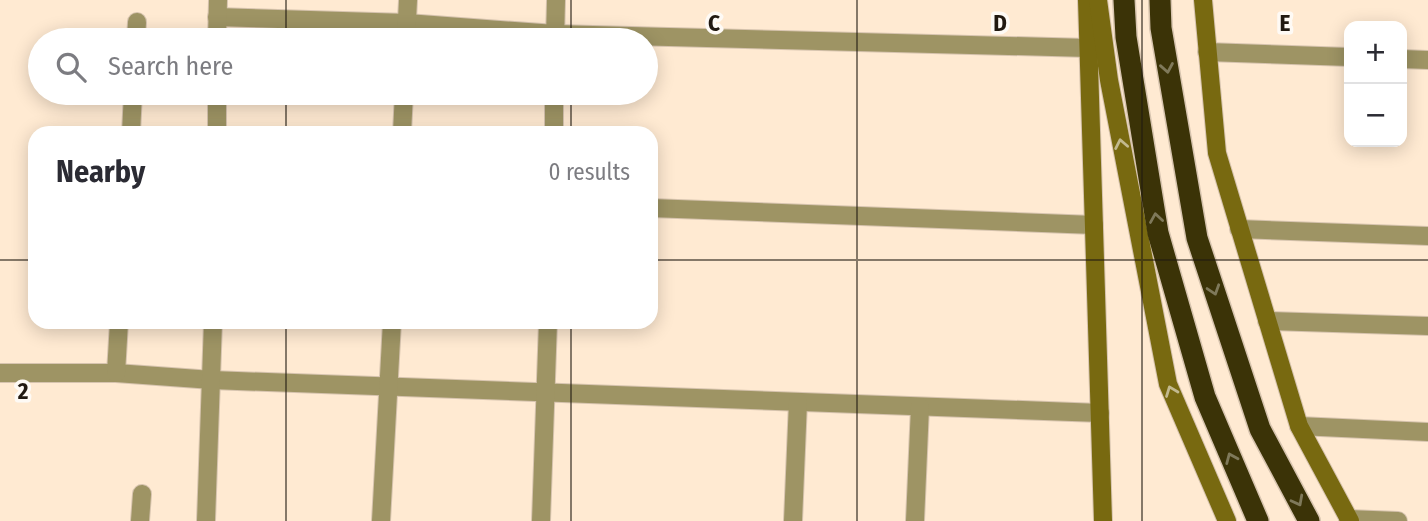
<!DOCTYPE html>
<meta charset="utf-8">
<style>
body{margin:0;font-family:"Fira Sans Condensed",sans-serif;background:#f2f2f3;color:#2b2b33}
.controls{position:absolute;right:21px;top:21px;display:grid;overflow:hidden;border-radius:14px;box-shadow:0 4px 18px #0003}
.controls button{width:63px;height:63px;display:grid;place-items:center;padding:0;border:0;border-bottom:2px solid #e1e1e2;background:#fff;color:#2b2b33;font:35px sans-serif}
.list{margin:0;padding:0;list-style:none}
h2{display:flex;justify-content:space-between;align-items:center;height:91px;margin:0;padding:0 28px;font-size:30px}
h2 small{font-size:23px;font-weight:400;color:#7c7c81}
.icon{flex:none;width:38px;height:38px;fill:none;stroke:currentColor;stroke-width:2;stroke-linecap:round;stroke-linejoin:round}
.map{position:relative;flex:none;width:1428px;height:521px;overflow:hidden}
.search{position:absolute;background:#fff;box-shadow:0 4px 18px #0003;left:28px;top:28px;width:630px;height:77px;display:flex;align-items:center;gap:18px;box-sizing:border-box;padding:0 24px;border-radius:38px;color:#7c7c81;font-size:26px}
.panel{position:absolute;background:#fff;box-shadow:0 4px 18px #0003;left:28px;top:126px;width:630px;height:203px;border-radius:21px}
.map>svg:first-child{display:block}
</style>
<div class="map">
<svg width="1428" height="521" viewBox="0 0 1428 521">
<rect width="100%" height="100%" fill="#ffead2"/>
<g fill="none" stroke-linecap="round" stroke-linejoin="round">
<defs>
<g id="street">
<polyline points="217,17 407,23 555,34 1088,48"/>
<polyline points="136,40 137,22"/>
<polyline points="217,40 218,0"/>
<polyline points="406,40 408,0"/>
<polyline points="555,40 556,0"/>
<polyline points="1207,52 1349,57"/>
<polyline points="1402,59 1428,60"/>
<polyline points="131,133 133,93"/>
<polyline points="217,133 217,93"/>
<polyline points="402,133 404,93"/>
<polyline points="554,133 554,93"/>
<polyline points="651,208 1094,225"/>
<polyline points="1239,229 1428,236"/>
<polyline points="1267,321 1428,326"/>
<polyline points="0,373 116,373 212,380 1100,413"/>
<polyline points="116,373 119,322"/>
<polyline points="1299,426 1428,432"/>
<polyline points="1348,519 1398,521"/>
<polyline points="140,521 142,494"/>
<polyline points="206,521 213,322"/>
<polyline points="381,521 392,322"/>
<polyline points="541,521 548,322"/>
<polyline points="793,521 798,402"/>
<polyline points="915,521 920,407"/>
</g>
<g id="secondary">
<polyline points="1087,0 1103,521"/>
<polyline points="1098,0 1109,80 1168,384 1227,521"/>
<polyline points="1203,0 1217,153 1299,426 1350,521"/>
</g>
<g id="highway">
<polyline points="1124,0 1126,37 1158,233 1205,397 1258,521"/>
<polyline points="1160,0 1161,28 1197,238 1260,429 1309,521"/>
</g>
</defs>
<use href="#street" stroke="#d7c4af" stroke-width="20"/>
<use href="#secondary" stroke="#d7c4af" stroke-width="20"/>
<use href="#highway" stroke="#d7c4af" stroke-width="24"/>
<use href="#street" stroke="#9e9464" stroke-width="18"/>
<use href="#secondary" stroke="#786910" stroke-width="18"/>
<use href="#highway" stroke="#3b3307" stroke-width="21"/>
</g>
<defs><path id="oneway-chevron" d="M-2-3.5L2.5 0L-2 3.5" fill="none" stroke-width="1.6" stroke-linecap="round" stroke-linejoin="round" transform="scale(1.75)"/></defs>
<g stroke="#7f795a">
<use href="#oneway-chevron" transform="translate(1167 68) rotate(80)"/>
<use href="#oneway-chevron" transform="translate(1156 218) rotate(-99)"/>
<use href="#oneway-chevron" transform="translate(1214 290) rotate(72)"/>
<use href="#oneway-chevron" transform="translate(1231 458) rotate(-113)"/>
<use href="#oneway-chevron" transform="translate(1298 501) rotate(62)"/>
</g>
<g stroke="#c2b98e">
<use href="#oneway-chevron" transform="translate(1121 144) rotate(-101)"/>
<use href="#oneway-chevron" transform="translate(1171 391) rotate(-111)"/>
</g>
<path fill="none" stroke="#211911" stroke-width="2" stroke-opacity="0.55" d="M286,0V40M571,0V40M857,0V521M1142,0V521M286,93V133M571,93V133M0,260H35M651,260H1428M286,322V521M571,322V521"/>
<g font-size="23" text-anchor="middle" font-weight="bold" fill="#211911" stroke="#fefaf5" stroke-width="7" stroke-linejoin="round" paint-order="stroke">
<text x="714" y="31">C</text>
<text x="1000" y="31">D</text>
<text x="1285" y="31">E</text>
<text x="23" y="399">2</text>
</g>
</svg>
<div class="controls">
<button>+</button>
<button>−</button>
</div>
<div class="search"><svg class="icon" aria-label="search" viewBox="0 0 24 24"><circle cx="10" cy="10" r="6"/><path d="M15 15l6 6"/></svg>Search here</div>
<section class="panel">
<h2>Nearby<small>0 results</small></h2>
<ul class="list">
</ul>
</section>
</div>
